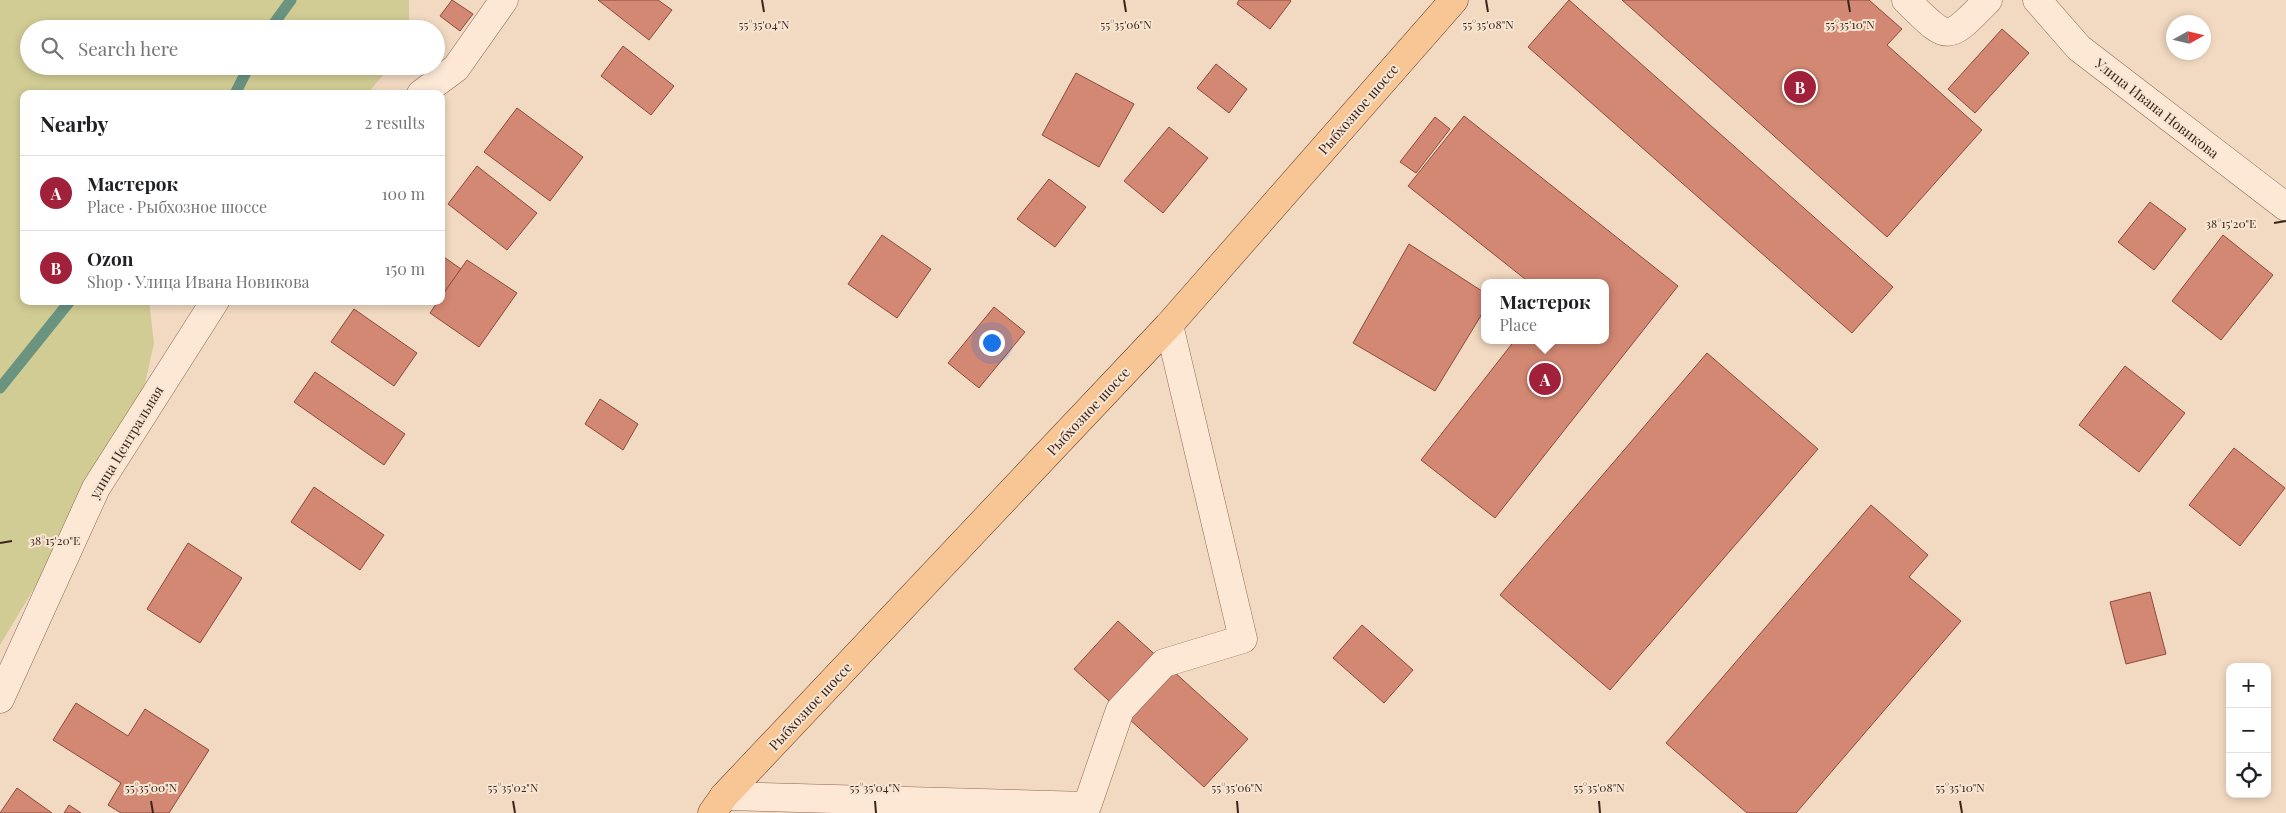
<!DOCTYPE html>
<meta charset="utf-8">
<style>
body{margin:0;font-family:"Playfair Display",serif;background:#f6f6f6;color:#202124}
.controls{position:absolute;right:15px;bottom:15px;display:grid;overflow:hidden;border-radius:10px;box-shadow:0 2px 8px #0003}
.controls button{width:45px;height:45px;display:grid;place-items:center;padding:0;border:0;border-bottom:1px solid #e0e0e0;background:#fff;color:#202124;font:25px sans-serif}
.compass{position:absolute;left:2166px;top:15px;width:45px;height:45px;border-radius:50%;background:#fff;box-shadow:0 2px 8px #0003;rotate:82deg}
.you{position:absolute;left:991px;top:342px;width:18px;height:18px;margin:-12px;border:4px solid #fff;border-radius:50%;background:#1a73e8;box-shadow:0 0 0 8px #1a73e833}
.badge{display:grid;place-items:center;width:32px;height:32px;border-radius:50%;background:#a1213b;color:#fff;font-size:16px;font-weight:700}
.pin{position:absolute;translate:-50% -50%;border:2px solid #fff;box-shadow:0 1px 5px #0006}
.popup{position:absolute;left:1481px;top:279px;width:128px;height:65px;box-sizing:border-box;display:grid;place-content:center;border-radius:10px;background:#fff;filter:drop-shadow(0 1px 4px #0005);font-size:16px;white-space:nowrap;color:#757577}
.popup b{font-size:19px;color:#202124}
.popup::after{content:'';position:absolute;left:50%;top:100%;margin-left:-10px;border:10px solid transparent;border-top-color:#fff}
.list{margin:0;padding:0;list-style:none}
h2{display:flex;justify-content:space-between;align-items:center;height:65px;margin:0;padding:0 20px;font-size:21px}
h2 small{font-size:16px;font-weight:400;color:#757577}
.list li{display:grid;grid-template-columns:32px 1fr auto;gap:15px;align-items:center;box-sizing:border-box;height:75px;padding:0 20px;border-top:1px solid #e0e0e0}
.list b{display:block;font-size:19px;white-space:nowrap}
.list p{margin:0;font-size:16px;white-space:nowrap;color:#757577}
.list em{font-size:16px;font-style:normal;color:#757577}
.icon{flex:none;width:28px;height:28px;fill:none;stroke:currentColor;stroke-width:2;stroke-linecap:round;stroke-linejoin:round}
.map{position:relative;flex:none;width:2286px;height:813px;overflow:hidden}
.search{position:absolute;background:#fff;box-shadow:0 2px 8px #0003;left:20px;top:20px;width:425px;height:55px;display:flex;align-items:center;gap:12px;box-sizing:border-box;padding:0 18px;border-radius:28px;color:#757577;font-size:19px}
.panel{position:absolute;background:#fff;box-shadow:0 2px 8px #0003;left:20px;top:90px;width:425px;height:215px;border-radius:10px}
.map>svg:first-child{display:block}
</style>
<div class="map">
<svg width="2286" height="813" viewBox="0 0 2286 813">
<rect width="100%" height="100%" fill="#f2d9c1"/>
<polygon fill="#d1cc94" points="0,0 409,0 409,29 29,29 29,66 391,66 367,94 24,94 24,301 149,301 154,343 142,397 65,537 0,645"/>
<g fill="none" stroke-linecap="round" stroke-linejoin="round">
<g stroke="#6a9380" stroke-width="11">
<polyline points="270,29 291,0"/>
<polyline points="235,94 249,66"/>
<polyline points="0,388 70,301"/>
</g>
</g>
<g fill="#d38873" stroke="#8e4b3a">
<polygon points="452,0 473,14 460,31 440,16"/>
<polygon points="598,0 658,0 672,10 649,40"/>
<polygon points="1239,0 1290,0 1291,1 1270,29 1237,4"/>
<polygon points="1569,0 1893,287 1852,333 1528,47"/>
<polygon points="1622,0 1869,0 1902,29 1887,45 1982,130 1887,237"/>
<polygon points="2002,29 2029,53 1975,113 1948,89"/>
<polygon points="623,46 674,86 651,115 601,76"/>
<polygon points="1216,64 1247,89 1229,113 1197,88"/>
<polygon points="1076,73 1134,104 1099,167 1042,135"/>
<polygon points="517,108 583,157 550,201 484,152"/>
<polygon points="1464,116 1678,286 1495,518 1421,460 1515,340 1605,340 1605,283 1530,283 1408,186"/>
<polygon points="1435,117 1450,129 1416,173 1400,162"/>
<polygon points="1169,127 1208,158 1163,213 1124,181"/>
<polygon points="477,166 537,213 507,250 448,204"/>
<polygon points="1049,179 1086,207 1055,247 1017,219"/>
<polygon points="2150,202 2186,229 2154,270 2118,242"/>
<polygon points="882,235 931,269 897,318 848,284"/>
<polygon points="2223,235 2273,275 2221,340 2172,301"/>
<polygon points="1409,244 1485,293 1485,309 1435,391 1353,343"/>
<polygon points="441,255 461,269 441,298"/>
<polygon points="467,260 517,293 479,347 430,313 438,301 441,301 441,297"/>
<polygon points="994,307 1025,332 979,388 948,363"/>
<polygon points="354,309 417,353 394,386 331,342"/>
<polygon points="1707,353 1818,449 1610,690 1500,595"/>
<polygon points="2125,366 2185,413 2139,472 2079,425"/>
<polygon points="315,372 405,434 384,465 294,402"/>
<polygon points="600,399 638,424 623,450 585,424"/>
<polygon points="2234,448 2285,488 2240,546 2189,505"/>
<polygon points="314,487 384,535 360,570 291,522"/>
<polygon points="1871,505 1928,555 1909,577 1961,621 1796,813 1747,813 1666,743"/>
<polygon points="188,543 242,578 200,643 147,609"/>
<polygon points="2150,592 2166,654 2126,664 2110,602"/>
<polygon points="1118,621 1248,739 1204,787 1074,669"/>
<polygon points="1362,625 1413,670 1384,703 1333,658"/>
<polygon points="76,703 128,736 145,709 209,750 169,813 121,813 108,805 121,783 53,740"/>
<polygon points="17,788 52,813 0,813"/>
<polygon points="69,805 81,813 64,813"/>
</g>
<g fill="none" stroke-linecap="round" stroke-linejoin="round">
<defs>
<g id="minor">
<path d="M1906,0C1949,42 1946,43 1988,0"/>
<polyline points="2037,0 2079,48 2286,207"/>
<polyline points="421,94 456,68 504,0"/>
<polyline points="0,699 96,488 215,301"/>
<polyline points="724,796 1087,806 1120,710 1164,663 1243,639 1169,325"/>
</g>
<polyline id="major" points="712,813 724,796 1169,325 1454,0"/>
</defs>
<use href="#minor" stroke="#8d6957" stroke-width="29"/>
<use href="#major" stroke="#5a382b" stroke-width="29"/>
<use href="#minor" stroke="#fce8d5" stroke-width="28"/>
<use href="#major" stroke="#f8c695" stroke-width="28"/>
</g>
<path fill="none" stroke="#3b251c" stroke-width="2" d="M762,0L764,12M1124,0L1126,12M1486,0L1488,12M1848,0L1850,12M2274,223L2286,221M0,543L12,541M151,801L153,813M513,801L515,813M875,801L876,813M1237,801L1238,813M1599,801L1600,813M1960,801L1962,813"/>
<g text-anchor="middle" dominant-baseline="central" stroke-width="4" stroke-linejoin="round" paint-order="stroke">
<g font-size="14" fill="#3b251c" stroke="#f8e5d1">
<text transform="translate(2157 108) rotate(38)">Улица Ивана Новикова</text>
<text transform="translate(1358 109) rotate(-49)">Рыбхозное шоссе</text>
<text transform="translate(1088 411) rotate(-47)">Рыбхозное шоссе</text>
<text transform="translate(126 442) rotate(-59)">улица Центральная</text>
<text transform="translate(810 706) rotate(-47)">Рыбхозное шоссе</text>
</g>
</g>
<g font-size="12" text-anchor="middle" fill="#3b251c" stroke="#f8e5d1" stroke-width="4" stroke-linejoin="round" paint-order="stroke">
<text x="764" y="29">55°35'04"N</text>
<text x="1126" y="29">55°35'06"N</text>
<text x="1488" y="29">55°35'08"N</text>
<text x="1850" y="29">55°35'10"N</text>
<text x="2231" y="228">38°15'20"E</text>
<text x="55" y="545">38°15'20"E</text>
<text x="151" y="792">55°35'00"N</text>
<text x="513" y="792">55°35'02"N</text>
<text x="875" y="792">55°35'04"N</text>
<text x="1237" y="792">55°35'06"N</text>
<text x="1599" y="792">55°35'08"N</text>
<text x="1960" y="792">55°35'10"N</text>
</g>
</svg>
<div class="controls">
<button>+</button>
<button>−</button>
<button><svg class="icon" aria-label="locate" viewBox="0 0 24 24"><circle cx="12" cy="12" r="6"/><path d="M12 2v4M12 18v4M2 12h4M18 12h4"/></svg></button>
</div>
<svg class="compass" viewBox="-18 -18 36 36"><path d="M0-13l5 13h-10z" fill="#e53935"/><path d="M0 13l5-13h-10z" fill="#757577"/></svg>
<div class="you"></div>
<div class="pin badge" style="left:1545px;top:379px">A</div>
<div class="popup"><b>Мастерок</b>Place</div>
<div class="pin badge" style="left:1800px;top:87px">B</div>
<div class="search"><svg class="icon" aria-label="search" viewBox="0 0 24 24"><circle cx="10" cy="10" r="6"/><path d="M15 15l6 6"/></svg>Search here</div>
<section class="panel">
<h2>Nearby<small>2 results</small></h2>
<ul class="list">
<li><span class="badge">A</span><div><b>Мастерок</b><p>Place · Рыбхозное шоссе</p></div><em>100 m</em></li>
<li><span class="badge">B</span><div><b>Ozon</b><p>Shop · Улица Ивана Новикова</p></div><em>150 m</em></li>
</ul>
</section>
</div>
